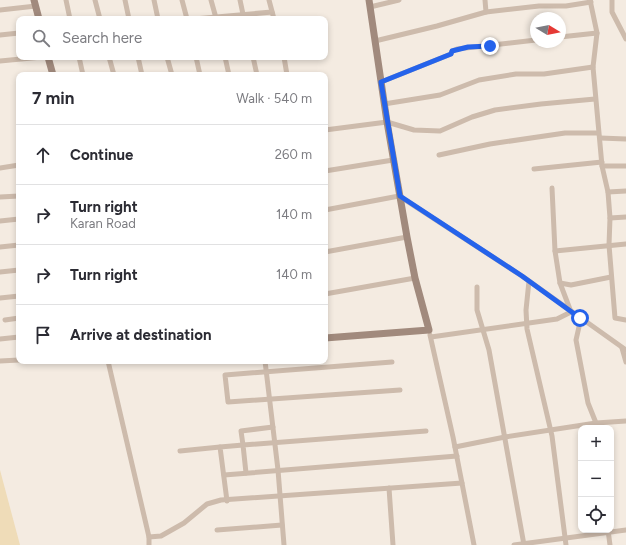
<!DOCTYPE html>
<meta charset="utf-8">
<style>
body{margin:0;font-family:Figtree,sans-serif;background:#f7f7f7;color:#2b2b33}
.controls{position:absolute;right:12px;bottom:12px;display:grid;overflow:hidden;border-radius:8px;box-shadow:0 2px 6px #0003}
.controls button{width:36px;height:36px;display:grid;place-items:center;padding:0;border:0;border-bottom:1px solid #e1e1e2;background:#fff;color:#2b2b33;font:20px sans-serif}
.compass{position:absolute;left:530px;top:12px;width:36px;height:36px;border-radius:50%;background:#fff;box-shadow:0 2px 6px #0003;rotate:100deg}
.stop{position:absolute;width:12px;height:12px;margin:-9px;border:3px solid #2563eb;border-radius:50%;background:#fff}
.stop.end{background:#2563eb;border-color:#fff;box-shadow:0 1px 4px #0008}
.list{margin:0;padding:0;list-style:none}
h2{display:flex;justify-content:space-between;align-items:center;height:52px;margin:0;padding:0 16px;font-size:17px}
h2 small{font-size:13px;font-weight:400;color:#7c7c81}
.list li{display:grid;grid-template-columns:26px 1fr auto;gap:12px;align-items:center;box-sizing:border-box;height:60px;padding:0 16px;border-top:1px solid #e1e1e2}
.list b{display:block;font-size:15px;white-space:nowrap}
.list p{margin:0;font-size:13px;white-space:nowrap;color:#7c7c81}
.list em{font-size:13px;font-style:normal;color:#7c7c81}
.icon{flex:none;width:22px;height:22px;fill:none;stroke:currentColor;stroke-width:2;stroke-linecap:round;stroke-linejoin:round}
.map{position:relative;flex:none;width:626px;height:545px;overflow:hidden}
.search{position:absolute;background:#fff;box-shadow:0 2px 6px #0003;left:16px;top:16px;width:312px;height:44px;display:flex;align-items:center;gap:10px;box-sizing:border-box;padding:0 14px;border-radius:8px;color:#7c7c81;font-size:15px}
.panel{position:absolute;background:#fff;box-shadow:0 2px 6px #0003;left:16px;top:72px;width:312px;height:292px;border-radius:8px}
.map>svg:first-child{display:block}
</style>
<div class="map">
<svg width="626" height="545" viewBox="0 0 626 545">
<rect width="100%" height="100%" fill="#f4ebe1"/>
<polygon fill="#efdcb8" points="0,470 20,545 0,545"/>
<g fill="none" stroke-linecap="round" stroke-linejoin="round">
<g stroke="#cdbbac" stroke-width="5">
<polyline points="66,0 70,19"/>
<polyline points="95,0 100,19"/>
<polyline points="125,0 129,19"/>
<polyline points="154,0 158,19"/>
<polyline points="182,0 187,19"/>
<polyline points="211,0 216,18"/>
<polyline points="240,0 244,19"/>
<polyline points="269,0 274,19"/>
<polyline points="485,0 486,12"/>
<polyline points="590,0 597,33 593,67 602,166 608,192 610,218 609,245 615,318 626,320"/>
<polyline points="612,0 612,12 626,39"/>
<polyline points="370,7 399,0"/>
<polyline points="0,10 36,6"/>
<polyline points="194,19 272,12"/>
<polyline points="0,35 19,33"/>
<polyline points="560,37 597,33"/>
<polyline points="375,41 437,26 486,12 539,6 566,6 591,2"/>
<polyline points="79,57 83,75"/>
<polyline points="109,57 114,75"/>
<polyline points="138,57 142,75"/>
<polyline points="167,57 172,75"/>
<polyline points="196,57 200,75"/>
<polyline points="225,57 229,75"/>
<polyline points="253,57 257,75"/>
<polyline points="284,57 287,75"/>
<polyline points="0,61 42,57"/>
<polyline points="381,82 451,54 452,51 457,49 536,40"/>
<polyline points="384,104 440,95 479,80 516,74 544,74 593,67"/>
<polyline points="325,130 387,122 414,130 440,131 472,117 495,110 541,104 595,99"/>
<polyline points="600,138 626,139"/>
<polyline points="439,155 490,144 565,133 598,133"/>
<polyline points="602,166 626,166"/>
<polyline points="0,168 19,165"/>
<polyline points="534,169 602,162"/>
<polyline points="325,171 393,160"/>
<polyline points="608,192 626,191"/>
<polyline points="0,197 19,196"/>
<polyline points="325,210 399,196 522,276 626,350"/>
<polyline points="610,218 626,217"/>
<polyline points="0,221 19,219"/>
<polyline points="0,247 19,245"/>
<polyline points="555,251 626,244"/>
<polyline points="325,252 407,237"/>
<polyline points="0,272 19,270"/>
<polyline points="529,281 526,310 527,329 552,436 566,545"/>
<polyline points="560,283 571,285 611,277"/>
<polyline points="477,287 477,310 489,350 524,545"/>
<polyline points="325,294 415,278"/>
<polyline points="0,298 19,296"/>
<polyline points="5,320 19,318"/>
<polyline points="430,335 453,437 474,545"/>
<polyline points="431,337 557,319 571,312 560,283 555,251 552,188"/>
<polyline points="0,339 19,337"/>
<polyline points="622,348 626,362"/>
<polyline points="0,361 19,360"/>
<polyline points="108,361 149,537 149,545"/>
<polyline points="265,361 278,470 284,545"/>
<polyline points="392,362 225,375 228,402 400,390"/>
<polyline points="597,428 596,423 626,421"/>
<polyline points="455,447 505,437 596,423 588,403 576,340 581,318"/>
<polyline points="180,451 220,447"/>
<polyline points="246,473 243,445 426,431"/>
<polyline points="224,475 457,456"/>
<polyline points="389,488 393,545"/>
<polyline points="227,501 220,447 243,445 241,431 273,427"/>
<polyline points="217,530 282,525"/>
<polyline points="608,530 610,545"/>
<polyline points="149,537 161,536 184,523 207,504 221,500 462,483"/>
<polyline points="514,545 626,530"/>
</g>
<g stroke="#a18a7d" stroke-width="7">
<polyline points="34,0 39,19"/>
<polyline points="48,57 53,75"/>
<polyline points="325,338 429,330 415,278 407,237 387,122 369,0"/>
</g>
</g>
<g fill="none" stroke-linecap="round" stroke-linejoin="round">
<polyline stroke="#2563eb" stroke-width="5" points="490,46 468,47 452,51 451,54 381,82 400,196 522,276 580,318"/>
</g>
</svg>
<div class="controls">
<button>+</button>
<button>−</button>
<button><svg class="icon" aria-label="locate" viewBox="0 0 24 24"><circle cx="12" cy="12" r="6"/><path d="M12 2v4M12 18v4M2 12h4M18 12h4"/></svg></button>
</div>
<svg class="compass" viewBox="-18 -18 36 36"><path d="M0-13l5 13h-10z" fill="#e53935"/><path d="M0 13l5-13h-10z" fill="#7c7c81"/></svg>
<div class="stop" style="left:580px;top:318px"></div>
<div class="stop end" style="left:490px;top:46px"></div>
<div class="search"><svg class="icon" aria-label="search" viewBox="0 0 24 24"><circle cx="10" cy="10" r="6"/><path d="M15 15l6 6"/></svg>Search here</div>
<section class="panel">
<h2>7 min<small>Walk · 540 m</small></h2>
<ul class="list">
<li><svg class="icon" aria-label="ahead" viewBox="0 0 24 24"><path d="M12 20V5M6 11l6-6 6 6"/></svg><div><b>Continue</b></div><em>260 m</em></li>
<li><svg class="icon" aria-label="right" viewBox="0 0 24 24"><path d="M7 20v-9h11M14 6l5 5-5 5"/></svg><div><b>Turn right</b><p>Karan Road</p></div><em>140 m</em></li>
<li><svg class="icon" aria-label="right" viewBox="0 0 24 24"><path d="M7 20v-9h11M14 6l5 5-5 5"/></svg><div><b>Turn right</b></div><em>140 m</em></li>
<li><svg class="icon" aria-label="arrive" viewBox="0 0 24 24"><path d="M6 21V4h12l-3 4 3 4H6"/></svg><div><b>Arrive at destination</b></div></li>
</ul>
</section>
</div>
